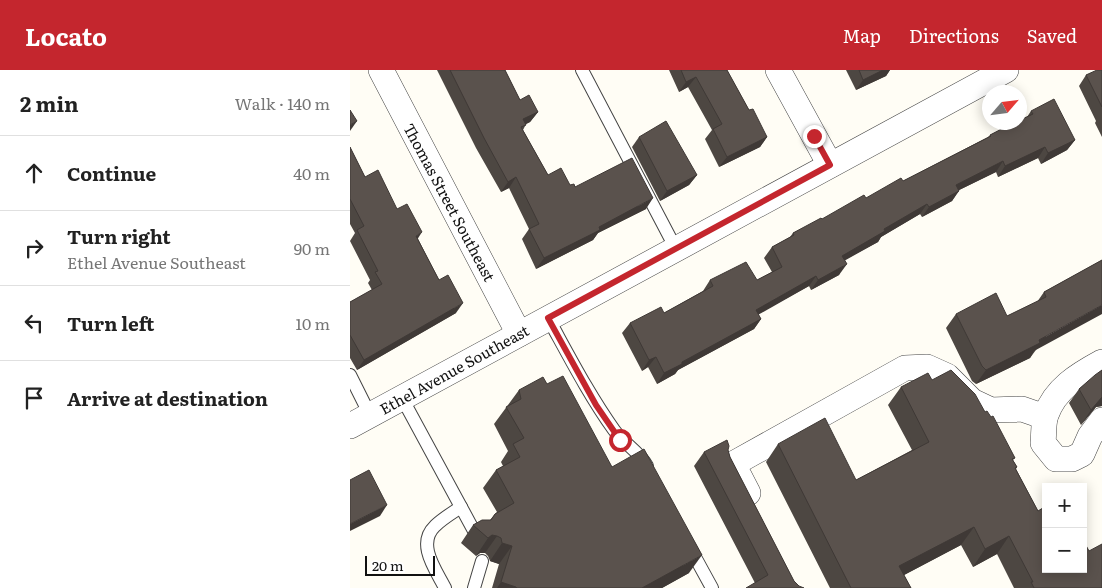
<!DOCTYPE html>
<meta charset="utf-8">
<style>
body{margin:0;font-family:Literata,serif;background:#f6f6f6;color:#222}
.controls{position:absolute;right:15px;bottom:15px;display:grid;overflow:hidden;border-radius:0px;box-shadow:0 2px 12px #0003}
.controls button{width:45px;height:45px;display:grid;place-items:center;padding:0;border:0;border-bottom:1px solid #e0e0e0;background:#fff;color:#222;font:25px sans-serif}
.compass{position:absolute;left:632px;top:15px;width:45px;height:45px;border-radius:50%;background:#fff;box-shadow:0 2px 12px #0003;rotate:62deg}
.scale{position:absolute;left:15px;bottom:12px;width:70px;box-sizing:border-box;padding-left:5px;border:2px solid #111;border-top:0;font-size:14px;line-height:18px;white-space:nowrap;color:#111;-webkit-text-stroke:4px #fff;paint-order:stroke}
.stop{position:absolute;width:15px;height:15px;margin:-11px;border:4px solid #c4262e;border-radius:50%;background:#fff}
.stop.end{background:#c4262e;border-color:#fff;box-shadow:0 1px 5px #0008}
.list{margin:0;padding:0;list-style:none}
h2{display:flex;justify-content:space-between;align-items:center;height:65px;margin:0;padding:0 20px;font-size:21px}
h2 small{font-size:16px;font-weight:400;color:#767676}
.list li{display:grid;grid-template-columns:32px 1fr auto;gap:15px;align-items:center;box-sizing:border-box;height:75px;padding:0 20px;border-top:1px solid #e0e0e0}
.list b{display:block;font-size:19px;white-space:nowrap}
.list p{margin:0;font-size:16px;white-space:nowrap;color:#767676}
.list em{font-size:16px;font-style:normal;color:#767676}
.icon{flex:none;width:28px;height:28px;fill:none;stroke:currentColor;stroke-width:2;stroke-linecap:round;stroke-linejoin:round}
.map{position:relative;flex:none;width:752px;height:518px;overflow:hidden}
header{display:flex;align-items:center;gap:30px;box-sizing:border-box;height:70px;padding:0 25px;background:#c4262e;color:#fff}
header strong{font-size:24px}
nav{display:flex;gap:28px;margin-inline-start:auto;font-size:18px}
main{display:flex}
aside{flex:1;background:#fff}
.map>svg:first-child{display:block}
</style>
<header>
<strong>Locato</strong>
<nav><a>Map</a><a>Directions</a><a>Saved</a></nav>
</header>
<main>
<aside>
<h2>2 min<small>Walk · 140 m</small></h2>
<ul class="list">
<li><svg class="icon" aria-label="ahead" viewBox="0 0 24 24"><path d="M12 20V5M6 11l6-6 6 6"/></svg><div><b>Continue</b></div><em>40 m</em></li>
<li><svg class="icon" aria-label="right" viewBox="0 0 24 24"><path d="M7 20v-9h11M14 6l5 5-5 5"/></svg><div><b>Turn right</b><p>Ethel Avenue Southeast</p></div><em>90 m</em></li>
<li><svg class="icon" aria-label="left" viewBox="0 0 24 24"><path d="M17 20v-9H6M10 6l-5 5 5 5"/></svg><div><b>Turn left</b></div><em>10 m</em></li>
<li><svg class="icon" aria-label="arrive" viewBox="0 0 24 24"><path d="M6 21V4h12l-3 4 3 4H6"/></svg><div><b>Arrive at destination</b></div></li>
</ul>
</aside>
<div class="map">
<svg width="752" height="518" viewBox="0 0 752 518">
<rect width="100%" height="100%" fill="#fffdf5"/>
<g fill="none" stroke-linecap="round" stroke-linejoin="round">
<defs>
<g id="service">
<polyline points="232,0 326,179"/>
<path d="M198,248C219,286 239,325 264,360C274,374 289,381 297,396"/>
<polyline points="0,305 20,345"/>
<polyline points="52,328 124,461"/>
<polyline points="339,476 362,518"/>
<path d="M95,518C86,500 66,474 85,456C92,449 102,443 111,437"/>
<polyline points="124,518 132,491"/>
</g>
<g id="minor">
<polyline points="31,0 169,264"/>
<polyline points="428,0 480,95"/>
<path d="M752,292C728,305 705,319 696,345C693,353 694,365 693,373L706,389H722L732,384L740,366L752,350"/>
<polyline points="0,356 656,0"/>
<polyline points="398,423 383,394 555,298 577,297 597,306 622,331 641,340 672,339 695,347"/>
</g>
</defs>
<use href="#service" stroke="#444" stroke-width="14"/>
<use href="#minor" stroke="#444" stroke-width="26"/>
<use href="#service" stroke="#fff" stroke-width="12"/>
<use href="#minor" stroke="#fff" stroke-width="25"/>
</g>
<g fill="#4d4742">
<polygon points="87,0 155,0 170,30 188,42 180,52 176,54 173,60 198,105 220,115 296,139 248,163 243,170 186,199 172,169 179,159 159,118 151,122 126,78"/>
<polygon points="319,0 377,0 399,40 417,67 410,77 369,97 355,69 362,60 338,17 329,22"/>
<polygon points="496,0 540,0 536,6 506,20"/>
<polygon points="752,0 752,67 745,53 746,51 729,16 736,5"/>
<polygon points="681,41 725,70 717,80 691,94 688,88 648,107 646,102 609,120 602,131 572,147 570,144 531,167 528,172 494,190 489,205 461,220 459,216 408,244 411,249 404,259 328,300 325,304 307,314 298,297 292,301 272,263 280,253 314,243 353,221 360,210 407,210 422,202 414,188 422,177 440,167 443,163 553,111 638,67 640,65 677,47"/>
<polygon points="289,67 347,105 339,115 310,131 282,77"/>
<polygon points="0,77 15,107 47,139 68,169 106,243 7,300 0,288 0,232 22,220 18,213 20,210 0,171 5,163 0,154"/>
<polygon points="752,190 680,288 626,314 622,311 596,258 606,244 657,246 687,232 694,222"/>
<polygon points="752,300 752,336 746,337 731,355 719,333 729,319"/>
<polygon points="582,310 635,342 665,388 663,390 667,397 666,399 688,441 752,518 664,518 647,484 623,497 611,475 554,505 561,518 480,518 416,392 428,374 506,410 562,380 538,335 551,317"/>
<polygon points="197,314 262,397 339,503 312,518 142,518 149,494 140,491 138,486 135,483 130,483 126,486 111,473 123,455 140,450 145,444 147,442 133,418 146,400 153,396 151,392 158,381 144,354 169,320"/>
<polygon points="378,380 380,387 444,511 449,516 405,513 344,396 354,382"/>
</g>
<g fill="#3f3936">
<polygon points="533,0 540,0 536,6 506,20 513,10"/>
<polygon points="346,7 338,17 329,22 336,12"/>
<polygon points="188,42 180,52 166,59 173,49"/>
<polygon points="7,51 0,61 0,55"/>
<polygon points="417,67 410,77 369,97 377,87"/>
<polygon points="725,70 717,80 691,94 698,83"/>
<polygon points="695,77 688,88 648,107 655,96"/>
<polygon points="653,91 646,102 599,125 606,115"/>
<polygon points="347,105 339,115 310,131 317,121"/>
<polygon points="166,107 159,118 151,122 158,112"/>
<polygon points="609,121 602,131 572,147 579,137"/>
<polygon points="303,128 296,139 248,163 243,170 186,199 194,188 249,157"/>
<polygon points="577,134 570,144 531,167 528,172 485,196 492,186 534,159"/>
<polygon points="72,162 65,173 66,166"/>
<polygon points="497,194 489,205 461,220 468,210"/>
<polygon points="466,206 459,216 399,250 406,240"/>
<polygon points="113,233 106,243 7,300 14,290"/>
<polygon points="752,235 752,244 684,281 680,288 626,314 636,300"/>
<polygon points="411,249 404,259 328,300 325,304 307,314 314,303 332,292"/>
<polygon points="306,287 298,297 292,301 299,290"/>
<polygon points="752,327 752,336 746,337 731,355 741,340"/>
<polygon points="37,435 30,446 0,461 0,454"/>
<polygon points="624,457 611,475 537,514 549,496"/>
<polygon points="142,465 147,466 135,483 130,483 126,486 138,468"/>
<polygon points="659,466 647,484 623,497 635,479"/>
<polygon points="152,473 162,476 149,494 140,491"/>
<polygon points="352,485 339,503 312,518 292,518"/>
<polygon points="151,512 166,517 166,518 147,518"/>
</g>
<g fill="#5a524d" stroke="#3f3936">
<polygon points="100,0 155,0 170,30 179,25 188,42 173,49 176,55 171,57 198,105 211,98 220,115 224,114 225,117 282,88 303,128 249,157 250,160 194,188 179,159 189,154 166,107 158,112 134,68"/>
<polygon points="331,0 377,0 399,40 403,39 417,67 377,87 363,59 372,54 346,7 336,12"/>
<polygon points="509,0 533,0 513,10"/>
<polygon points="747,0 752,0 752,37 736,5"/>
<polygon points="704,29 725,70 698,83 695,77 655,96 653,91 606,115 609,121 579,137 577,134 534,159 535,161 492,186 497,194 468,210 466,206 406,240 411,249 332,292 332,294 314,303 306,287 299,290 280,253 311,237 314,243 363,216 360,210 396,192 407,210 432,197 422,177 444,165 443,163 471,148 472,149 514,125 516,128 551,108 553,111 641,66 640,65 665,52 670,52 670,50 683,44 681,41"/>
<polygon points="0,40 7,51 0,55"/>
<polygon points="316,51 347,105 317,121 289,67"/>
<polygon points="0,77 15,107 28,100 47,139 57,134 72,162 66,166 89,210 98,205 113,233 14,290 0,265 0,232 32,214 25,202 28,201 7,160 14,156 0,129"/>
<polygon points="752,190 752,235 689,270 690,273 636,300 632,296 606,244 646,223 657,246 696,227 694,222"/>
<polygon points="601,300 625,324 635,342 637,341 641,347 643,346 665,388 662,389 667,397 665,398 688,441 696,436 696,499 733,499 733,470 739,481 752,474 752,518 684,518 681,512 683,512 659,466 635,479 624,457 549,496 561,518 501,518 428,374 475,348 506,410 579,372 551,317 578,303 582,310"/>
<polygon points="752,300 752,327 741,340 729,319 745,305"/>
<polygon points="213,306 262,397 294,379 352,485 292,518 167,518 166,517 151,512 162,476 152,473 151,468 147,466 142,465 138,468 123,455 132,450 141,450 145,444 164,433 146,400 170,387 163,374 174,368 156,337 171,329 169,320 193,307 197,314"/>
<polygon points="377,370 379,376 378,380 380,387 444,511 449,516 454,518 396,518 418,505 354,382"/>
<polygon points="19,400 37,435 0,454 0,410"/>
</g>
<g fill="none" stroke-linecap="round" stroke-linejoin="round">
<polyline stroke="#c4262e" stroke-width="6" points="270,370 246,335 198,248 480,95 464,66"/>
</g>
<g text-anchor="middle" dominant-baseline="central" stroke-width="5" stroke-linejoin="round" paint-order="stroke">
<g font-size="15" fill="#111" stroke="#fff">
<text transform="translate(100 132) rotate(62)">Thomas Street Southeast</text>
<text transform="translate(104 299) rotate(-29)">Ethel Avenue Southeast</text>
</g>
</g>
</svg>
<div class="controls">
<button>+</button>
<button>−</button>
</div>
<svg class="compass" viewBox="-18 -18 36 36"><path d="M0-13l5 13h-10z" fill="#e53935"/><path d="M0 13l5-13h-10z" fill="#767676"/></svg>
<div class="scale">20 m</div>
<div class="stop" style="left:270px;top:370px"></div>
<div class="stop end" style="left:464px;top:66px"></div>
</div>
</main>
